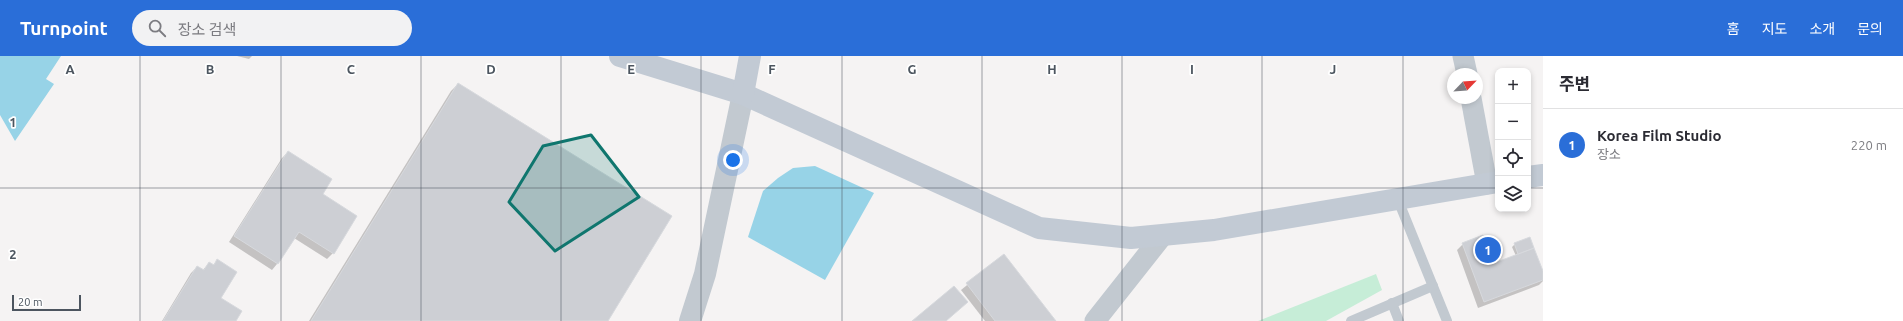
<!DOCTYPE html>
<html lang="ko">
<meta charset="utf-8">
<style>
body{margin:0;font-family:Ubuntu,"Noto Sans KR",sans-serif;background:#f2f2f3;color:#2b2b33}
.controls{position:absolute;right:12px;top:12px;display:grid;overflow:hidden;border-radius:8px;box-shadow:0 2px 6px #0003}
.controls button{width:36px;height:36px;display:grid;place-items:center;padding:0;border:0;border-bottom:1px solid #e1e1e2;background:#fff;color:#2b2b33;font:20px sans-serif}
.compass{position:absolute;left:1447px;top:12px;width:36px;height:36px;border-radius:50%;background:#fff;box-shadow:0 2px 6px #0003;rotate:65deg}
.scale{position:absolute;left:12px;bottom:10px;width:69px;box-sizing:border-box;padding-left:4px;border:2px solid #4c555f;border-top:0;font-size:11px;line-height:14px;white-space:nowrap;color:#4c555f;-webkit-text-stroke:3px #fff;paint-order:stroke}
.you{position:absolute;left:733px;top:104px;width:14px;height:14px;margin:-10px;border:3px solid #fff;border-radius:50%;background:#1a73e8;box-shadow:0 0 0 6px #1a73e833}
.badge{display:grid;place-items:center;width:26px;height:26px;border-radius:50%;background:#2a6ed8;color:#fff;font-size:13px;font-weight:700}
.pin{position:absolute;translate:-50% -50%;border:2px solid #fff;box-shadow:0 1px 4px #0006}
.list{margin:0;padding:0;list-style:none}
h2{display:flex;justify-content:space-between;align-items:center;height:52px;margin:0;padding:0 16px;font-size:17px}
h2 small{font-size:13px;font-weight:400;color:#7c7c81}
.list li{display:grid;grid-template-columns:26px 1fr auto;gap:12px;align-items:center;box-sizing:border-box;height:72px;padding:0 16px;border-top:1px solid #e1e1e2}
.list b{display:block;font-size:15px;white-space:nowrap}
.list p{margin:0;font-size:13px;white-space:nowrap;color:#7c7c81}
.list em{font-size:13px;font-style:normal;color:#7c7c81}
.icon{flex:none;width:22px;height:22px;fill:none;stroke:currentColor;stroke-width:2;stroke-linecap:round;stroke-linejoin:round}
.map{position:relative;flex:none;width:1543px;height:265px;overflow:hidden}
header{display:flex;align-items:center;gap:24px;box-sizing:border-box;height:56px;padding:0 20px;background:#2a6ed8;color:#fff}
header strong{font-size:19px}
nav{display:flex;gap:22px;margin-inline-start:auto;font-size:14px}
.search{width:280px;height:36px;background:#f2f2f3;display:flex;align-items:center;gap:10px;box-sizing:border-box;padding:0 14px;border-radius:22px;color:#7c7c81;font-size:15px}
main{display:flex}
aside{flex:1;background:#fff}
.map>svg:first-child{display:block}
</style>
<header>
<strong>Turnpoint</strong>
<div class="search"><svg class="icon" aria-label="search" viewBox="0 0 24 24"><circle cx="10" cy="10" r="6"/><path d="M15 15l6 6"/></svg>장소 검색</div>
<nav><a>홈</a><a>지도</a><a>소개</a><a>문의</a></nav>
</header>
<main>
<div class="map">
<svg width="1543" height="265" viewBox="0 0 1543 265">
<rect width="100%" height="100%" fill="#f5f3f3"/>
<polygon fill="#c6edd7" points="1376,218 1382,234 1326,265 1258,265"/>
<g fill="#97d3e7">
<polygon points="0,0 61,0 46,23 54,28 15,85 0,59"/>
<polygon points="815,110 874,137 825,224 748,181 763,135 778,122 793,112"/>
</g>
<g fill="#0003">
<polygon points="237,0 252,0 249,3"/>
<polygon points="458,28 606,265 309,265 451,35"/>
<polygon points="288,96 321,138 333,197 327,203 294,182 277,208 272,214 229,186 282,102"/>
<polygon points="1463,188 1493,208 1516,200 1512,191 1515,188 1543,218 1543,225 1539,229 1478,252 1457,194"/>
<polygon points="1004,199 1054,265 985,265 961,234"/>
<polygon points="217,205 219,242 235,265 162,265 191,217 197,211 202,215 209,207 212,210"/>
</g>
<g fill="#cdcfd4" stroke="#d7d9dd">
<polygon points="458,27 672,160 608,265 311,265"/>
<polygon points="288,95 332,123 323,138 357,160 334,198 299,176 278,208 234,180"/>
<polygon points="1483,179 1494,207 1534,192 1543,215 1543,224 1484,246 1462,187"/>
<polygon points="1530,181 1534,192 1518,198 1514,187"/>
<polygon points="1004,198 1056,265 995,265 966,227"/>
<polygon points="217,203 237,216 221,242 242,255 236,265 163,265 197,210 204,214 209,206 214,209"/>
<polygon points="954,230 968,246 946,265 912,265"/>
</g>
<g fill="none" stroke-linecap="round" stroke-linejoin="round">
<g stroke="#c2c9d0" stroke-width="10">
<polyline points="1398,144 1447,265"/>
<polyline points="1392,247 1399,265"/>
<polyline points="1351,265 1433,230"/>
</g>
<g stroke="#c2c9d0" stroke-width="21">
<polyline points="1463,0 1467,18"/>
<polyline points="1471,42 1487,128"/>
<polyline points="1095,265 1163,179"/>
</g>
<polyline stroke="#c2c9d0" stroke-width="22" points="690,265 705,218 743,38"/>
<g stroke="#c2cad4" stroke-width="22">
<polyline points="620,0 743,38 1039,172 1131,182 1214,174 1498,126"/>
<polyline points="743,38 750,0"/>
<polyline points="1528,121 1543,119"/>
</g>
</g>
<path fill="#0f766e" fill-opacity="0.2" stroke="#0f766e" stroke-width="3" stroke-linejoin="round" d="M591,79L639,141L555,195L509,146L543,90Z"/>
<path fill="none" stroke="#4c555f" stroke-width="1" stroke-opacity="0.55" d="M140,0V265M281,0V265M421,0V265M561,0V265M701,0V265M842,0V265M982,0V265M1122,0V265M1262,0V265M1403,0V265M0,132H1498M1528,132H1543"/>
<g font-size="13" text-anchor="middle" font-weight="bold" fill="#4c555f" stroke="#fff" stroke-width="3.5" stroke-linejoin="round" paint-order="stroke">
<text x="70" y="18">A</text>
<text x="210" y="18">B</text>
<text x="351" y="18">C</text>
<text x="491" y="18">D</text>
<text x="631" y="18">E</text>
<text x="772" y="18">F</text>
<text x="912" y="18">G</text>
<text x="1052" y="18">H</text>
<text x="1192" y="18">I</text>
<text x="1333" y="18">J</text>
<text x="13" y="71">1</text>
<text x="13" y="203">2</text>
</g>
</svg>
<div class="controls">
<button>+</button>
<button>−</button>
<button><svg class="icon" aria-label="locate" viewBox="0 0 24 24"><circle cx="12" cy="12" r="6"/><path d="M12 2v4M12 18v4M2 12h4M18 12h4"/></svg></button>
<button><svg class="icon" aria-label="layers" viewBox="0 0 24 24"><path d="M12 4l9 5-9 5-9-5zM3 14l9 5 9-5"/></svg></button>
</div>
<svg class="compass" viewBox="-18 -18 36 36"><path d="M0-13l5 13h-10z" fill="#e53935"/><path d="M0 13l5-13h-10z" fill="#7c7c81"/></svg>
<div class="scale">20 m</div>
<div class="you"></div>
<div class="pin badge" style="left:1488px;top:194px">1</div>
</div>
<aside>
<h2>주변<small></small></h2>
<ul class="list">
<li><span class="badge">1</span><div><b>Korea Film Studio</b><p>장소</p></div><em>220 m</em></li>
</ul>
</aside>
</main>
